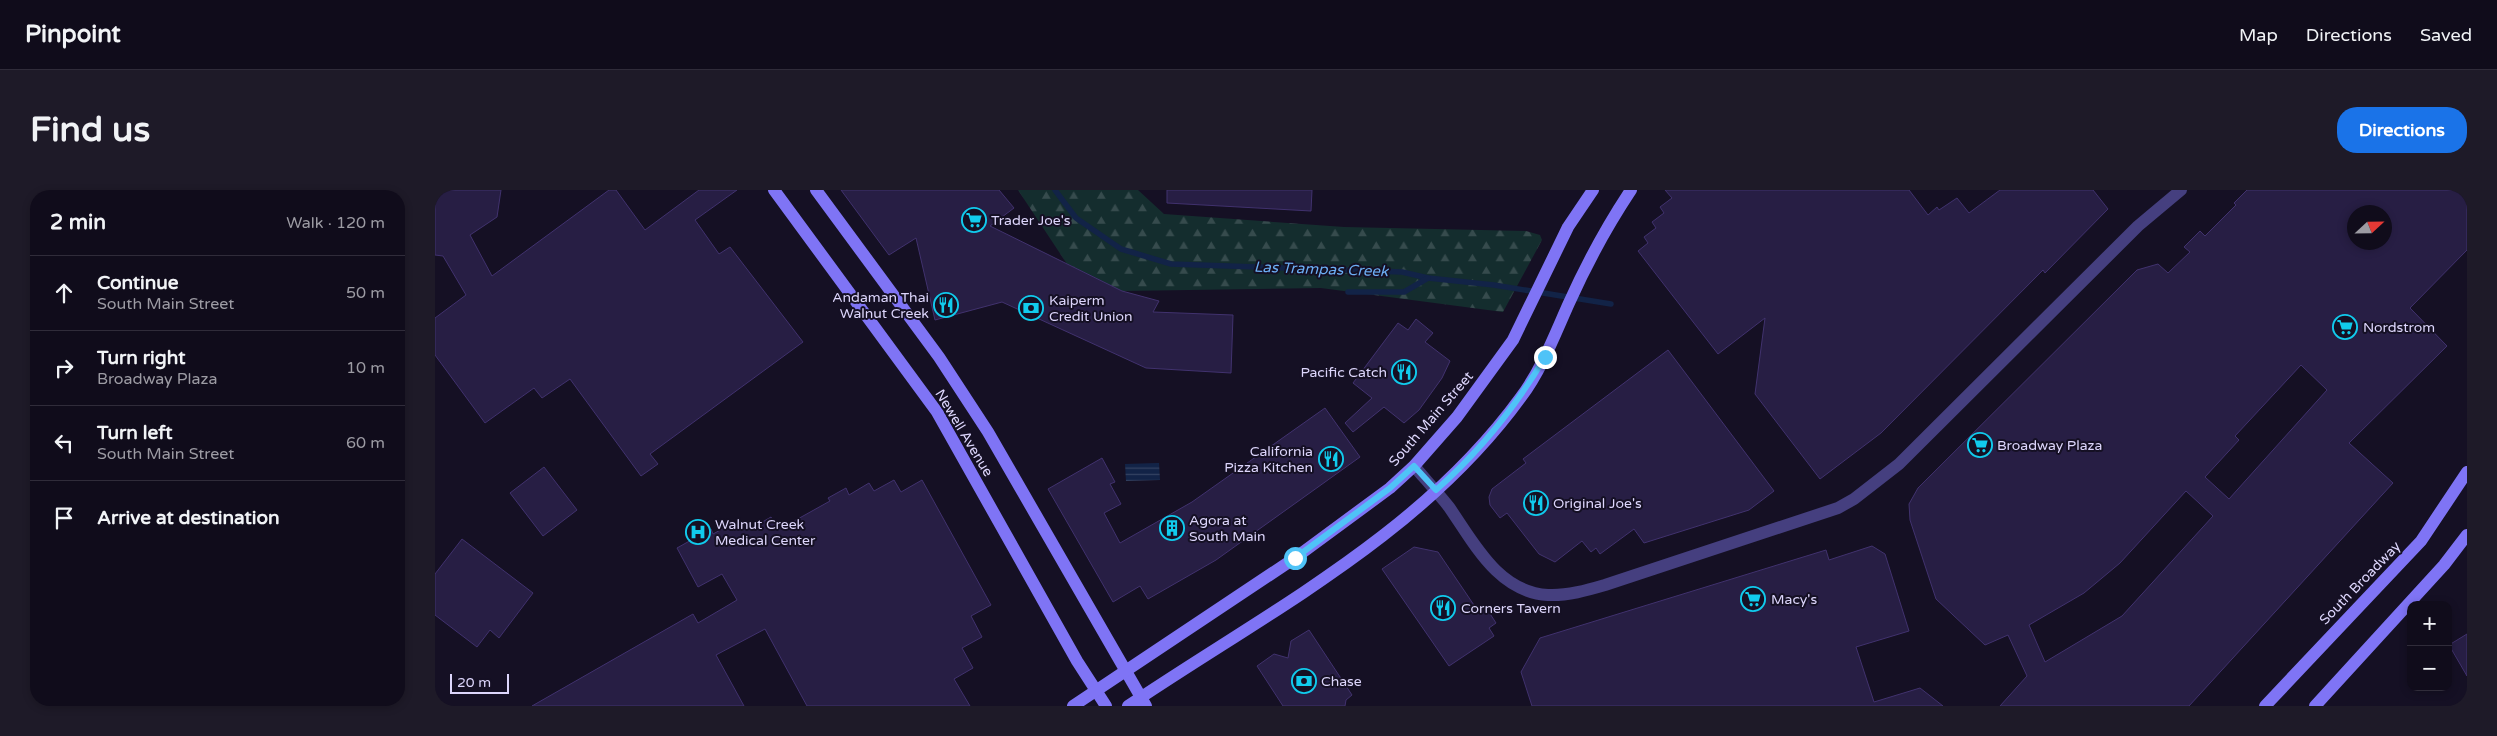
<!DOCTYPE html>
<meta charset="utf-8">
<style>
body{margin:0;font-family:"Varela Round",sans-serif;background:#1e1a28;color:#f1f3f6}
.controls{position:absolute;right:15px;bottom:15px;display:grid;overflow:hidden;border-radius:10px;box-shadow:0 2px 8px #0003}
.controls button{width:45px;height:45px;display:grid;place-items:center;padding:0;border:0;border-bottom:1px solid #302c3a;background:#100c1b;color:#f1f3f6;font:25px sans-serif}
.compass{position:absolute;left:1912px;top:15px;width:45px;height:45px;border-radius:50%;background:#100c1b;box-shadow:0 2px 8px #0003;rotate:68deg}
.scale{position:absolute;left:15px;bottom:12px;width:59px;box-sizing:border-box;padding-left:5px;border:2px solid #ddd6fc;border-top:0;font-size:14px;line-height:18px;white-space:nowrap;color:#ddd6fc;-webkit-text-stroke:4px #151024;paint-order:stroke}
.stop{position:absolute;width:15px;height:15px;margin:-11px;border:4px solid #4fc3f7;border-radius:50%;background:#fff}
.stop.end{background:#4fc3f7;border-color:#fff;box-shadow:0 1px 5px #0008}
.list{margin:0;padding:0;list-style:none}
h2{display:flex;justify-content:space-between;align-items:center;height:65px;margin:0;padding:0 20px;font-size:21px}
h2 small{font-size:16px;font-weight:400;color:#9c9ba3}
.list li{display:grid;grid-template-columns:32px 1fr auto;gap:15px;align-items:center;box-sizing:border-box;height:75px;padding:0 20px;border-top:1px solid #302c3a}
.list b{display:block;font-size:19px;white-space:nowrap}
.list p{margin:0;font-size:16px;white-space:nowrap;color:#9c9ba3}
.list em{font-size:16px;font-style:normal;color:#9c9ba3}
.icon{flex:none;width:28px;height:28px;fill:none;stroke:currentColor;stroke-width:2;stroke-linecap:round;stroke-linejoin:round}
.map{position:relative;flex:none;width:2032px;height:516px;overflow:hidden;border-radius:20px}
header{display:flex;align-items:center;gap:30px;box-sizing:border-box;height:70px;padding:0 25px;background:#100c1b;border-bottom:1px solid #302c3a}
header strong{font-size:24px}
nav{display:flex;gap:28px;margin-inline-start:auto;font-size:18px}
.intro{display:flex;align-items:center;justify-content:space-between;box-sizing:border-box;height:120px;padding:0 30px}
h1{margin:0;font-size:35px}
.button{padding:12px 22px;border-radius:20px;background:#1a73e8;color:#fff;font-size:18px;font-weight:700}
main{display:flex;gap:30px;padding:0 30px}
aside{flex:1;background:#100c1b;border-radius:20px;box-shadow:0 2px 8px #0003}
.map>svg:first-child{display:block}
</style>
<header>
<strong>Pinpoint</strong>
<nav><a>Map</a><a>Directions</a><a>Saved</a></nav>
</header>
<div class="intro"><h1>Find us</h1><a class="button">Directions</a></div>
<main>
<aside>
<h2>2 min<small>Walk · 120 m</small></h2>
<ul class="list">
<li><svg class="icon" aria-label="ahead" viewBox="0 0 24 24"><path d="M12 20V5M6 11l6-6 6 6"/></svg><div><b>Continue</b><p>South Main Street</p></div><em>50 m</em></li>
<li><svg class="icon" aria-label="right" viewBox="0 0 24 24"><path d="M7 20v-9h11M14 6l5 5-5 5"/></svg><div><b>Turn right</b><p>Broadway Plaza</p></div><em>10 m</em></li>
<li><svg class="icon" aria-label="left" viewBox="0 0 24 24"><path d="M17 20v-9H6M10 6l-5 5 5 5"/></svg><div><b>Turn left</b><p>South Main Street</p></div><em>60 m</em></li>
<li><svg class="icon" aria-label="arrive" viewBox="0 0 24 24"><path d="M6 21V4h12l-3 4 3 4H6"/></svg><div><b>Arrive at destination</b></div></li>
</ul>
</aside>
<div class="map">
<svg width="2032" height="516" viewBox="0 0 2032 516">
<defs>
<pattern id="forest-firs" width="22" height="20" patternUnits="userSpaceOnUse" patternTransform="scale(1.25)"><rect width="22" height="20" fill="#142d2e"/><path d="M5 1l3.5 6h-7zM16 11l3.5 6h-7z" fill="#364b4d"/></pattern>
<pattern id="water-rules" width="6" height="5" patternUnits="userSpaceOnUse" patternTransform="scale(1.25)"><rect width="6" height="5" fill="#122347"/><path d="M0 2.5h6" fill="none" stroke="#344262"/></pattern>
</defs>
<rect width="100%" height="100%" fill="#151024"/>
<polygon fill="url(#forest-firs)" points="583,0 703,0 729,24 909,37 1091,41 1105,45 1107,50 1068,122 886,98 687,101 632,74"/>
<polygon fill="url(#water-rules)" points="724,273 725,290 691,291 690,274"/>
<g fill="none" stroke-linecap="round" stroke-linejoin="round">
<g stroke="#122347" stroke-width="5.5">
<polyline points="620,0 641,28 686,59 736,74 967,82 993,88 1059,95 1176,114"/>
<polyline points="913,102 969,102 993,88"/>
</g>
</g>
<g fill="#271e44" stroke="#41326e" fill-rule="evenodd">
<polygon points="0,0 66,0 62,27 35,45 57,86 174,0 181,0 210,40 264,0 302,0 260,30 284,64 295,57 368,152 215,264 223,274 206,286 135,189 107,208 99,198 50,233 0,165 0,128 31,105 8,66 0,65"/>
<polygon points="406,0 564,0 579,18 555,36 687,101 724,111 718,122 798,125 796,183 711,178 567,112 500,130 481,48 454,65"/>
<polygon points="732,0 877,0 876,21 732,13"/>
<polygon points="1230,0 1474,0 1493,25 1502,17 1504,20 1522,8 1534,23 1565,0 1658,0 1673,19 1610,83 1608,80 1446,243 1385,289 1320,204 1330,128 1283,164 1203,61 1213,53 1209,47 1221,38 1217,32 1229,23 1225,17 1237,8"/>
<path d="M1812,0H2032V60L1975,118L2012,156L1914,253L1958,293L1754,516H1565L1592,486L1573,445L1550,455L1501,409L1475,330L1474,314L1483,298L1702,80L1723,74L1733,83L1755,62L1749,57L1765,41L1770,46L1801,15L1799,13ZM1920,22H1950V52H1920ZM1866,175L1892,200L1794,309L1770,287L1804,250L1800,246ZM1751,301L1778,326L1687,426L1610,472L1594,435L1649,403L1685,373Z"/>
<polygon points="981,129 998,143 990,152 1015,171 1007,188 984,220 969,233 949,217 918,242 910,233 937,208 918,193 963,133 973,140"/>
<polygon points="1233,160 1339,301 1314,320 1209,353 1199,339 1165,364 1161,358 1156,362 1147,351 1120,372 1104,364 1072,323 1065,328 1055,315 1054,307 1057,299 1091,273 1088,269"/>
<polygon points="890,218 925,267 781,370 713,409 705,396 678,412 613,299 667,268 680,292 675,294 686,314 669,323 685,353 757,312"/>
<polygon points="109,277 142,320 108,346 75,303"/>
<polygon points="459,290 466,302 487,290 556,415 536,426 547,447 527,458 538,478 519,489 535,516 372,516 330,439 281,465 309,516 97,516 258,424 263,433 302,410 287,384 263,397 242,358 276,339 278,344 300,332 304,338 314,333 317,338 336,327 343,340 395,311 393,308 411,298 414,305 434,293 439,301"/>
<polygon points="27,349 98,403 64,448 55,440 42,457 0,425 0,384"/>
<polygon points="1437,356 1450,364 1474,441 1421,457 1439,512 1485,498 1508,516 1097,516 1086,482 1105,448 1391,360 1394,370"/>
<polygon points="979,357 1003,362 1043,421 1050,416 1061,433 1054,438 1059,446 1014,476 947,379"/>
<polygon points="874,440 917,505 911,510 910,516 848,516 822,476 839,464 853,468 856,451"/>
<polygon points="2032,444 2032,486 2014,455"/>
</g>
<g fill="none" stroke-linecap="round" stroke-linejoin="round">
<path stroke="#453f7f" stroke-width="12" d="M979,276C991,290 1003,303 1014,317C1039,353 1063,402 1113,405C1132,406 1153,400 1170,395L1403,318L1419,309L1464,274L1703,36L1746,0"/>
<g stroke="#7f74f5" stroke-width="12">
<polyline points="339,0 502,222 642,471 671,516"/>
<polyline points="381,0 504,167 553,242 711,516"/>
<polyline points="638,516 860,368 955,298 979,276 1022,227 1078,150 1133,37 1158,0"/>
<path d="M693,516C832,422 986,345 1086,207C1107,179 1120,144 1134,113C1152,73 1172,36 1196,0"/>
<polyline points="1830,516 1986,351 2032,282"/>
<polyline points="1880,516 2009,375 2032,345"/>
</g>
</g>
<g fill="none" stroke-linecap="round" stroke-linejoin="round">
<path stroke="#4fc3f7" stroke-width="6" d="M860,368L955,298L979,276L1001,300C1045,261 1080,218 1110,167"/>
</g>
<defs>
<symbol id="supermarket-ring" viewBox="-11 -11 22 22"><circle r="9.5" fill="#151024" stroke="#11cbed" stroke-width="1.5"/><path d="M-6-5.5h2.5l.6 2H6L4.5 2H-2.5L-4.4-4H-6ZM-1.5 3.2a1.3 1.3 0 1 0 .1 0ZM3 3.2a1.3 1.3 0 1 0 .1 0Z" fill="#11cbed"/></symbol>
<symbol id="restaurant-ring" viewBox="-11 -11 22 22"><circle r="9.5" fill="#151024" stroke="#11cbed" stroke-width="1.5"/><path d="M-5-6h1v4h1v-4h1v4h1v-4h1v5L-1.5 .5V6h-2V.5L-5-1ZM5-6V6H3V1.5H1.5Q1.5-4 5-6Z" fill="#11cbed"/></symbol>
<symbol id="bank-ring" viewBox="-11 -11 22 22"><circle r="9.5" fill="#151024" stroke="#11cbed" stroke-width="1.5"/><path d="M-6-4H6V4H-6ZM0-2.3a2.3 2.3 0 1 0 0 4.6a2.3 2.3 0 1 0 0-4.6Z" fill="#11cbed"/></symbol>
<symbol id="building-ring" viewBox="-11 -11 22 22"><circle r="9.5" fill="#151024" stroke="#11cbed" stroke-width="1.5"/><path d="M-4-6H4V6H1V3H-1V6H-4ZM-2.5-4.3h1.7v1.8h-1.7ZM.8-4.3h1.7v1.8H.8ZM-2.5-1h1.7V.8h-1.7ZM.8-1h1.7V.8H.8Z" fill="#11cbed"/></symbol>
<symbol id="hospital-ring" viewBox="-11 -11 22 22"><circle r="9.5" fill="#151024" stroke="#11cbed" stroke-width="1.5"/><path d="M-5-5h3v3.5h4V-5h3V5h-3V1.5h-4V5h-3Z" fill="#11cbed"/></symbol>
</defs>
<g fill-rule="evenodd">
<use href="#supermarket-ring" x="525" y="16" width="28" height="28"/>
<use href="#restaurant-ring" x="497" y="101" width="28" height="28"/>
<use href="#bank-ring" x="582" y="104" width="28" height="28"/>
<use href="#supermarket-ring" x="1896" y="123" width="28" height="28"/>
<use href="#restaurant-ring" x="955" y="168" width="28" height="28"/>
<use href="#supermarket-ring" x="1531" y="241" width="28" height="28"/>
<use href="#restaurant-ring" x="882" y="255" width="28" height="28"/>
<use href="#restaurant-ring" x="1087" y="299" width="28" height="28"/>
<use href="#building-ring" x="723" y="324" width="28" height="28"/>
<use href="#hospital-ring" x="249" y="328" width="28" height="28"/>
<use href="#supermarket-ring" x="1304" y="395" width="28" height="28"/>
<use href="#restaurant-ring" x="994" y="404" width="28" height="28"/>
<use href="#bank-ring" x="855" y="477" width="28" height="28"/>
</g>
<g text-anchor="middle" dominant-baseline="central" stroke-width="4" stroke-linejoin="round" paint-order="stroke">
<g font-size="14" fill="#ddd6fc" stroke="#151024" text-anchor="start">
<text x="556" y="30">Trader Joe's</text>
<text x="494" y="107" text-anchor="end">Andaman Thai<tspan x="494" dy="16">Walnut Creek</tspan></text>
<text x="614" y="110">Kaiperm<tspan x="614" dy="16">Credit Union</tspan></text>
<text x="1928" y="137">Nordstrom</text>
<text x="952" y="182" text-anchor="end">Pacific Catch</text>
<text x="1562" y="255">Broadway Plaza</text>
<text x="878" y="261" text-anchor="end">California<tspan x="878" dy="16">Pizza Kitchen</tspan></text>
<text x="1118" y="313">Original Joe's</text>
<text x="754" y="330">Agora at<tspan x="754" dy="16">South Main</tspan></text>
<text x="280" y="334">Walnut Creek<tspan x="280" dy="16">Medical Center</tspan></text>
<text x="1336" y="409">Macy's</text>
<text x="1026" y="418">Corners Tavern</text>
<text x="886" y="491">Chase</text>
</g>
<g font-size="14" fill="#ddd6fc" stroke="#151024">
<text transform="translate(996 229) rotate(-49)">South Main Street</text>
<text transform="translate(529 243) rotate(59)">Newell Avenue</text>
<text transform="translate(1925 393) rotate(-46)">South Broadway</text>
</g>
<g font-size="15" font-style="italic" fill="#6caef4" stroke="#151024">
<text transform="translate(886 79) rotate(2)">Las Trampas Creek</text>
</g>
</g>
</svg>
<div class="controls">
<button>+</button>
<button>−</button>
</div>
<svg class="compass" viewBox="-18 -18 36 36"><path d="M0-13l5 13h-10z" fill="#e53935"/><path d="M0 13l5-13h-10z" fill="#9c9ba3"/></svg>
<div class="scale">20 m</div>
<div class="stop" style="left:860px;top:368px"></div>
<div class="stop end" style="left:1110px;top:167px"></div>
</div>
</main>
